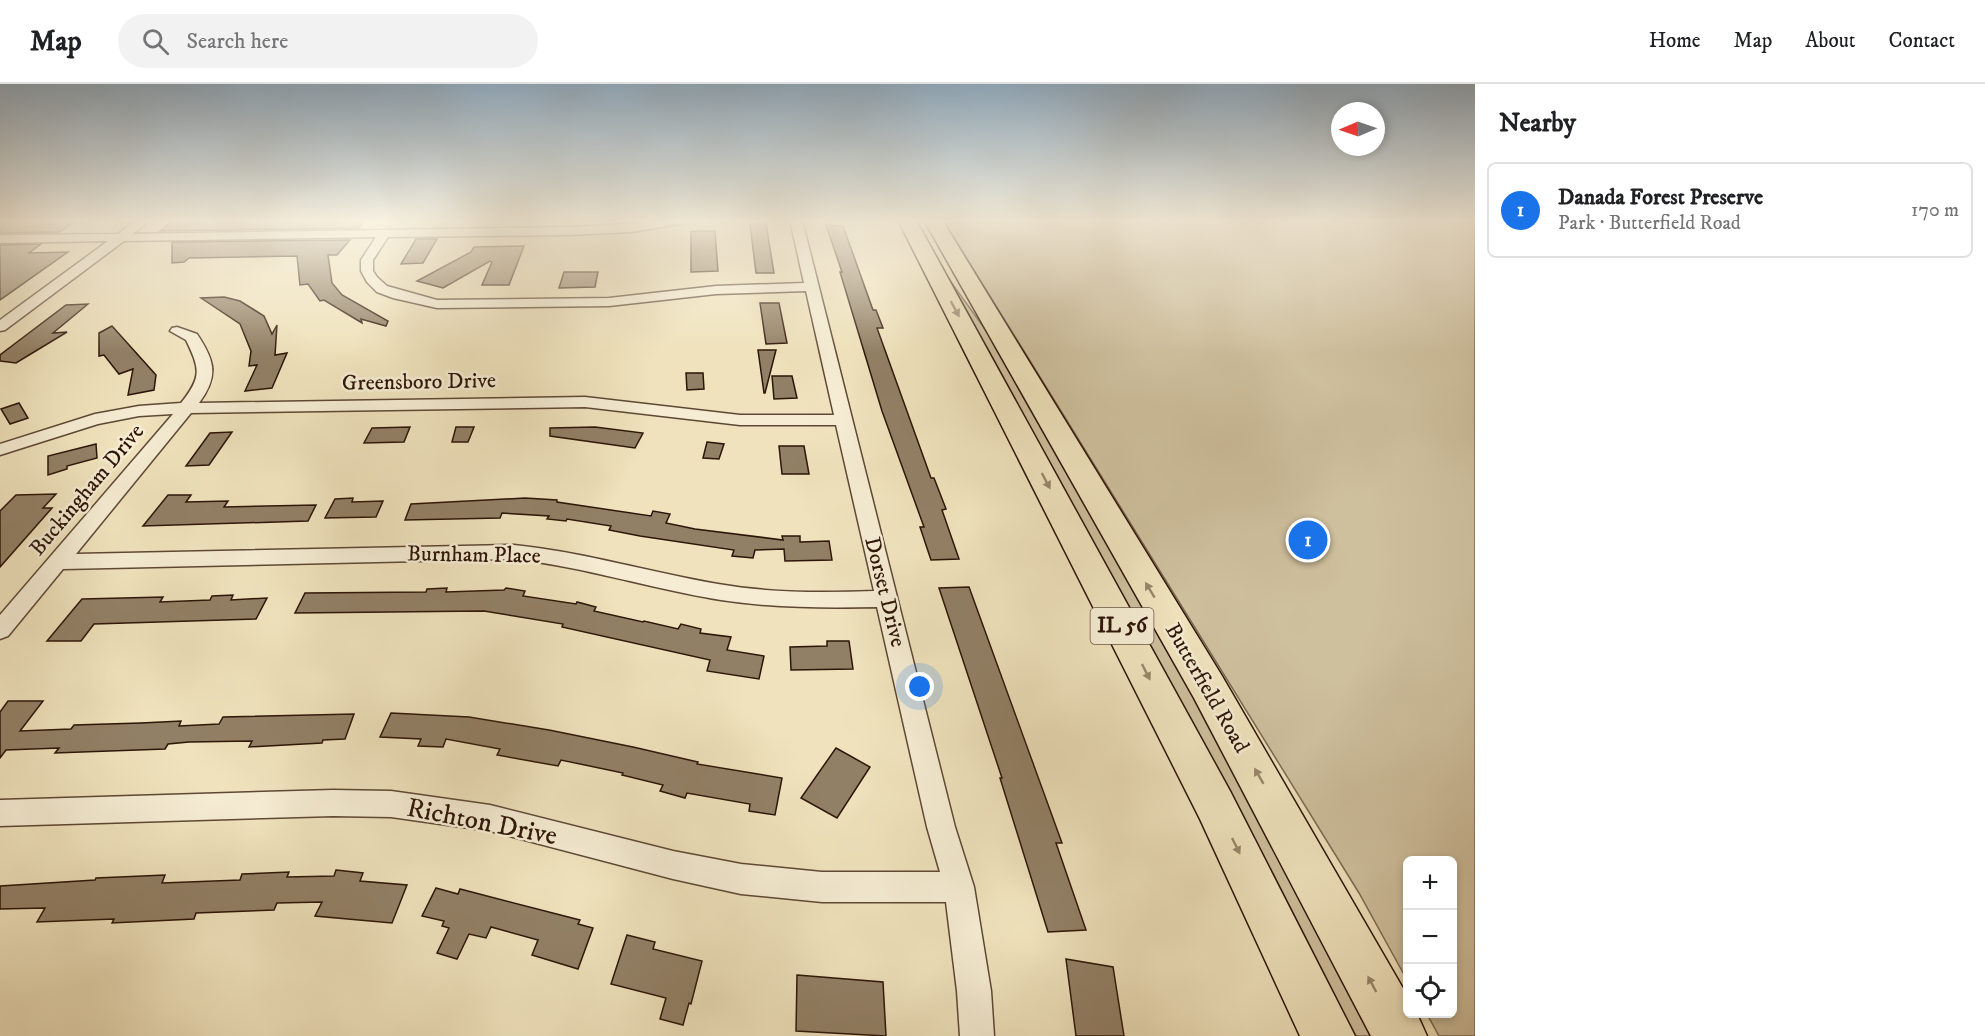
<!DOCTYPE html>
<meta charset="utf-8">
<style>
body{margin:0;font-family:"IM FELL DW Pica",serif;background:#f2f2f2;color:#202124}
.controls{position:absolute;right:18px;bottom:18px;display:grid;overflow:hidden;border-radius:9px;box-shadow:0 3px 9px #0003}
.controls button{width:54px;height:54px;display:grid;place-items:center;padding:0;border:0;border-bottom:2px solid #e0e0e0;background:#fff;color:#202124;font:30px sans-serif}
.compass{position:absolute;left:1331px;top:18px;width:54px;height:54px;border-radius:50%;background:#fff;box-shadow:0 3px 9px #0003;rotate:268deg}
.you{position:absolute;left:920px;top:603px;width:21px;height:21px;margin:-15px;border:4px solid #fff;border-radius:50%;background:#1a73e8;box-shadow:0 0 0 9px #1a73e833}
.badge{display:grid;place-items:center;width:39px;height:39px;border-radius:50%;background:#1a73e8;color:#fff;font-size:20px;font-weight:700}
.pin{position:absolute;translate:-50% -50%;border:3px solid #fff;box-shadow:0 2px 6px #0006}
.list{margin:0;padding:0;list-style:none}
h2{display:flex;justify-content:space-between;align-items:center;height:78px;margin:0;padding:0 24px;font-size:26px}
h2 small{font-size:20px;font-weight:400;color:#757577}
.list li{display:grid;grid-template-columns:39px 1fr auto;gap:18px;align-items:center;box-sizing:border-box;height:96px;margin:0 12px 12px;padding:0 12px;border:2px solid #e0e0e0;border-radius:9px}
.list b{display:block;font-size:22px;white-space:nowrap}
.list p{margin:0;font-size:20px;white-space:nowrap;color:#757577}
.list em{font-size:20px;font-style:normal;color:#757577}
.icon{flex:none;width:33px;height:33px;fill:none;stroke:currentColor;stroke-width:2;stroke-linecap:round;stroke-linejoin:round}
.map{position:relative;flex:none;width:1475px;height:952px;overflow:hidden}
header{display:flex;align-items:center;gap:36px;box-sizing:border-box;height:84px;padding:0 30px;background:#fff;border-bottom:2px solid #e0e0e0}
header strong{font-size:28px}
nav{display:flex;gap:33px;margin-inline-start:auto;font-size:21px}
.search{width:420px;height:54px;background:#f2f2f2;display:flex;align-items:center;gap:15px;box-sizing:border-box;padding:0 21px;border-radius:33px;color:#757577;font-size:22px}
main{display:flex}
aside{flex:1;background:#fff}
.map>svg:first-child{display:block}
</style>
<header>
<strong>Map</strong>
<div class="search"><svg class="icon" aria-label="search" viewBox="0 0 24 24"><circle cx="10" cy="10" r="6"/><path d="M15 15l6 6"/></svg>Search here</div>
<nav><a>Home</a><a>Map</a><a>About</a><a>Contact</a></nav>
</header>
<main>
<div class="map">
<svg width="1475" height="952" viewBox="0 0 1475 952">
<rect width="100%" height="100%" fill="#efe2bc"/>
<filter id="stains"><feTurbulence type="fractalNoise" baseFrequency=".00333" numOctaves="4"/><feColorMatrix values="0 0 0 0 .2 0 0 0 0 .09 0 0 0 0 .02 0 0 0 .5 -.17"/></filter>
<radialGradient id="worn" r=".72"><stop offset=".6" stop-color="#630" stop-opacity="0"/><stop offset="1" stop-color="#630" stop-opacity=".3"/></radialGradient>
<g fill="#cebf9d" stroke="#7e6a52" stroke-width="1.5">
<polygon points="943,136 1475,136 1475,952 1439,952 1427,930 1452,930 1452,776 1408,776 1407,896 1359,809"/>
<polygon points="945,195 949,195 1007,276 1382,952 1346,952"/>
</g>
<g fill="#928066" stroke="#2d1508" stroke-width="1.5">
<polygon points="10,136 77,136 59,148 0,149 0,143"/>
<polygon points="174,136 366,136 359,144 160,147"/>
<polygon points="750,140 766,140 774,189 756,189"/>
<polygon points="826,141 843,142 873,226 876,226 883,244 877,244 931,394 934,394 946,425 942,426 959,475 931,476 920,443 924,443 882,327 840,188 842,188"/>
<polygon points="697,147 715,147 718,187 691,188 691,148"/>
<polygon points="416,155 437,155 423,179 401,180"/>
<polygon points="350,156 337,171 328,171 332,199 342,211 388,237 386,242 361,235 362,239 324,216 320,217 308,200 300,201 297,172 189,174 184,178 172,179 172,158"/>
<polygon points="41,160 29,169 68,168 0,216 0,161"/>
<polygon points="524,162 509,201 482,201 492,178 490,177 443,204 417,197 471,168 474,163"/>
<polygon points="564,188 598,188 595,203 559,204"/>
<polygon points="224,213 240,217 264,232 272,250 277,241 275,271 287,269 272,304 245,307 257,281 249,282 251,267 240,240 201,214"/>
<polygon points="760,219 779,219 787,259 766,260"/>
<polygon points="88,220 53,249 67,248 16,279 0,277 0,271 66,221"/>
<polygon points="112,242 156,291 154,306 128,311 133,285 119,290 104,271 99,272 99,249"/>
<polygon points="758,266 776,266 765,309 764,309"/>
<polygon points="686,289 703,289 704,305 687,306"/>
<polygon points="772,292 792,292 797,314 774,315"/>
<polygon points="19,319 28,334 10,340 1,325"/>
<polygon points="410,343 404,358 364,359 372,344"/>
<polygon points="456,343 474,343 468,358 452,358"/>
<polygon points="595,343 643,349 635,364 550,352 550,344"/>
<polygon points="232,348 209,381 186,382 210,349"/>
<polygon points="707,358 724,360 719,375 703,374"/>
<polygon points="96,360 97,374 67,382 67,385 48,391 48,372"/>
<polygon points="779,362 804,362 809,390 782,390"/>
<polygon points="56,410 43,424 52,424 0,483 0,427 16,411"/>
<polygon points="168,411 191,411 186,418 228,417 224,423 316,421 308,437 143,442"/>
<polygon points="353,414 352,418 383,417 376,433 325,434 335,415"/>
<polygon points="525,414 557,416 557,418 651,432 653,427 670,430 666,439 695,445 783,456 782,452 800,452 800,458 829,457 832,476 785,477 784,465 755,466 753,474 732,472 734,466 640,452 609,446 611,442 567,435 566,437 547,435 549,432 502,429 500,434 405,436 411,420"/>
<polygon points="969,503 1062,759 1056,759 1086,846 1048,848 1000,694 1002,694 939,504"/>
<polygon points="447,504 446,508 504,506 506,504 525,507 523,512 576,520 577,518 596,523 594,527 643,538 644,537 678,545 681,540 701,545 700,549 731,553 727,566 764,572 759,595 707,587 710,576 562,543 563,540 484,527 295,529 305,509 426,508 427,505"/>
<polygon points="233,511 231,516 267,514 256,535 94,540 81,557 47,557 82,515 163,513 160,518 210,516 212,512"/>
<polygon points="827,557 849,557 853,585 791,586 790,563 827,562"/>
<polygon points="8,617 43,617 20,647 71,645 74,641 141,639 181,637 179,642 219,640 223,633 354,630 345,655 323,656 322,659 249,663 252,657 189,658 168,660 165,665 55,669 59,664 6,666 0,674 0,628"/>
<polygon points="391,629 469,633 549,646 633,663 698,678 697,680 782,694 775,731 749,727 750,720 687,709 685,714 660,707 663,701 622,691 623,689 561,676 558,682 497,671 500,665 446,655 443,663 418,662 421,655 380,653"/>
<polygon points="836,664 870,683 837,734 801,714"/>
<polygon points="336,786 363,789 360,797 407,801 392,839 315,832 322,818 277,819 274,826 196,829 194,835 112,839 114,835 37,838 45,824 0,825 0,802 95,796 96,794 165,791 162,799 240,796 242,790 289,788 287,793 334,792"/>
<polygon points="436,804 458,810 460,805 580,836 578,840 593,844 578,885 532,871 538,856 491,843 486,854 469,850 457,875 437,869 449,844 442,842 444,837 422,832"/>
<polygon points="627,851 655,858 653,865 702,877 691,920 689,919 683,941 660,935 666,914 611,900"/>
<polygon points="1066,875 1113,883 1124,952 1076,952"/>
<polygon points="797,891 883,898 886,952 796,947"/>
</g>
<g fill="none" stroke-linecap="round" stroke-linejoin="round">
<defs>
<path id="street" d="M136,136H150L133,150L570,143C611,142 651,136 692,136L686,139L632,148L570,151L388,153L373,176V187L377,193L387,202L437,216L609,214L716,202L804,199L790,136H802L955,743L974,803L991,907L994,952H960L957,907L946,818H822L741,810L673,795L490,747L391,733L333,732L0,742V716L333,706L391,707L490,721L673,767L741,780L822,788H940L927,743L877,523C825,524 773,524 721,516C652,505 585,483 514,475L63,485L8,552L0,555V531L173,330L139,332L98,340L0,371V360L95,330L139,322L181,319C202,293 200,285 186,256L170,247L172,244L177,243L197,250C215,277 219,292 199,319L585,313L740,331H834L806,207L716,210L609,222L437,224L393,214L377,208L367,198L361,187V176L376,153L124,157L5,246L0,247V236L108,157L0,159V151L118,150ZM585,323L740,341H836L874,507C821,509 769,509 718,500C649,488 583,468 514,461L76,470L191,329Z"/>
<g id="primary">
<polygon points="898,136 916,136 1230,707 1355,952 1300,952 1200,735"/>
<polygon points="924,136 942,136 1222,592 1408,913 1408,930 1417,930 1427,952 1371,952 1194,614"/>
</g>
</defs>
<use href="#street" stroke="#5e4835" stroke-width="3"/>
<use href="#primary" stroke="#2d1508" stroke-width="3"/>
<use href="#street" fill="#f5ecd3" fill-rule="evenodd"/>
<use href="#primary" fill="#efe2bc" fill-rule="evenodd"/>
</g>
<defs><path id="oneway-solid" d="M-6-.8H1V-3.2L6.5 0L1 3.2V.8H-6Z" transform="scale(1.5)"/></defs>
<g fill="#98866b">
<use href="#oneway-solid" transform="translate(955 225) rotate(62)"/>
<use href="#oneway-solid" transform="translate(1046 397) rotate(62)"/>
<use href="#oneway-solid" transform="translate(1150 506) rotate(-121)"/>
<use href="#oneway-solid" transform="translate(1146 588) rotate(63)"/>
<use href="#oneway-solid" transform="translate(1259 692) rotate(-120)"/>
<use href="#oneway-solid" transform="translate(1236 762) rotate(64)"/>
<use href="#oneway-solid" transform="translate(1372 900) rotate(-118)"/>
</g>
<linearGradient id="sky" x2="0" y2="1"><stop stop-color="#90aabe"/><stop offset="0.51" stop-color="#f8f2e1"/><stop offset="1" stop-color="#f8f2e1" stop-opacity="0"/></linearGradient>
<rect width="1475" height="269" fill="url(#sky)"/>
<g text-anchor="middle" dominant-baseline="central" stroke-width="5" stroke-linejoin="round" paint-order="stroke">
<rect fill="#f5ecd3" stroke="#695645" stroke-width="1.5" x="1090.5" y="524" width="63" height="36" rx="4.5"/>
<g font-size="21" font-weight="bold" fill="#2d1508">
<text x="1122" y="542">IL 56</text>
</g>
<g font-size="22" fill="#2d1508" stroke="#f5ecd3">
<text transform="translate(419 298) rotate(-1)">Greensboro Drive</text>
<text transform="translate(87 406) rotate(-50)">Buckingham Drive</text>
<text transform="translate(474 471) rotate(1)">Burnham Place</text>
<text transform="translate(885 508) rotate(76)">Dorset Drive</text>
<text transform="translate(1207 604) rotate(60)">Butterfield Road</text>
</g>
<g font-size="27" fill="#2d1508" stroke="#f5ecd3">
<text transform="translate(482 738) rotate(11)">Richton Drive</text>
</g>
</g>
<rect width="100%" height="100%" filter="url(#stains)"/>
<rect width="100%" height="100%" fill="url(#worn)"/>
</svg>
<div class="controls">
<button>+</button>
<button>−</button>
<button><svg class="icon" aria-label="locate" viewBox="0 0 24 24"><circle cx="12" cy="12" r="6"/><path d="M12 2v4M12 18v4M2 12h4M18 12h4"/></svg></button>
</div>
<svg class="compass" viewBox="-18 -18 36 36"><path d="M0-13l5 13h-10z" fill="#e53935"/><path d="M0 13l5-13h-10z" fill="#757577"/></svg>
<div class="you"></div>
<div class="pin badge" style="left:1308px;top:456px">1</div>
</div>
<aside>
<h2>Nearby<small></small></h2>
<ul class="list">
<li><span class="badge">1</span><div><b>Danada Forest Preserve</b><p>Park · Butterfield Road</p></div><em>170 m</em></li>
</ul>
</aside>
</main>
